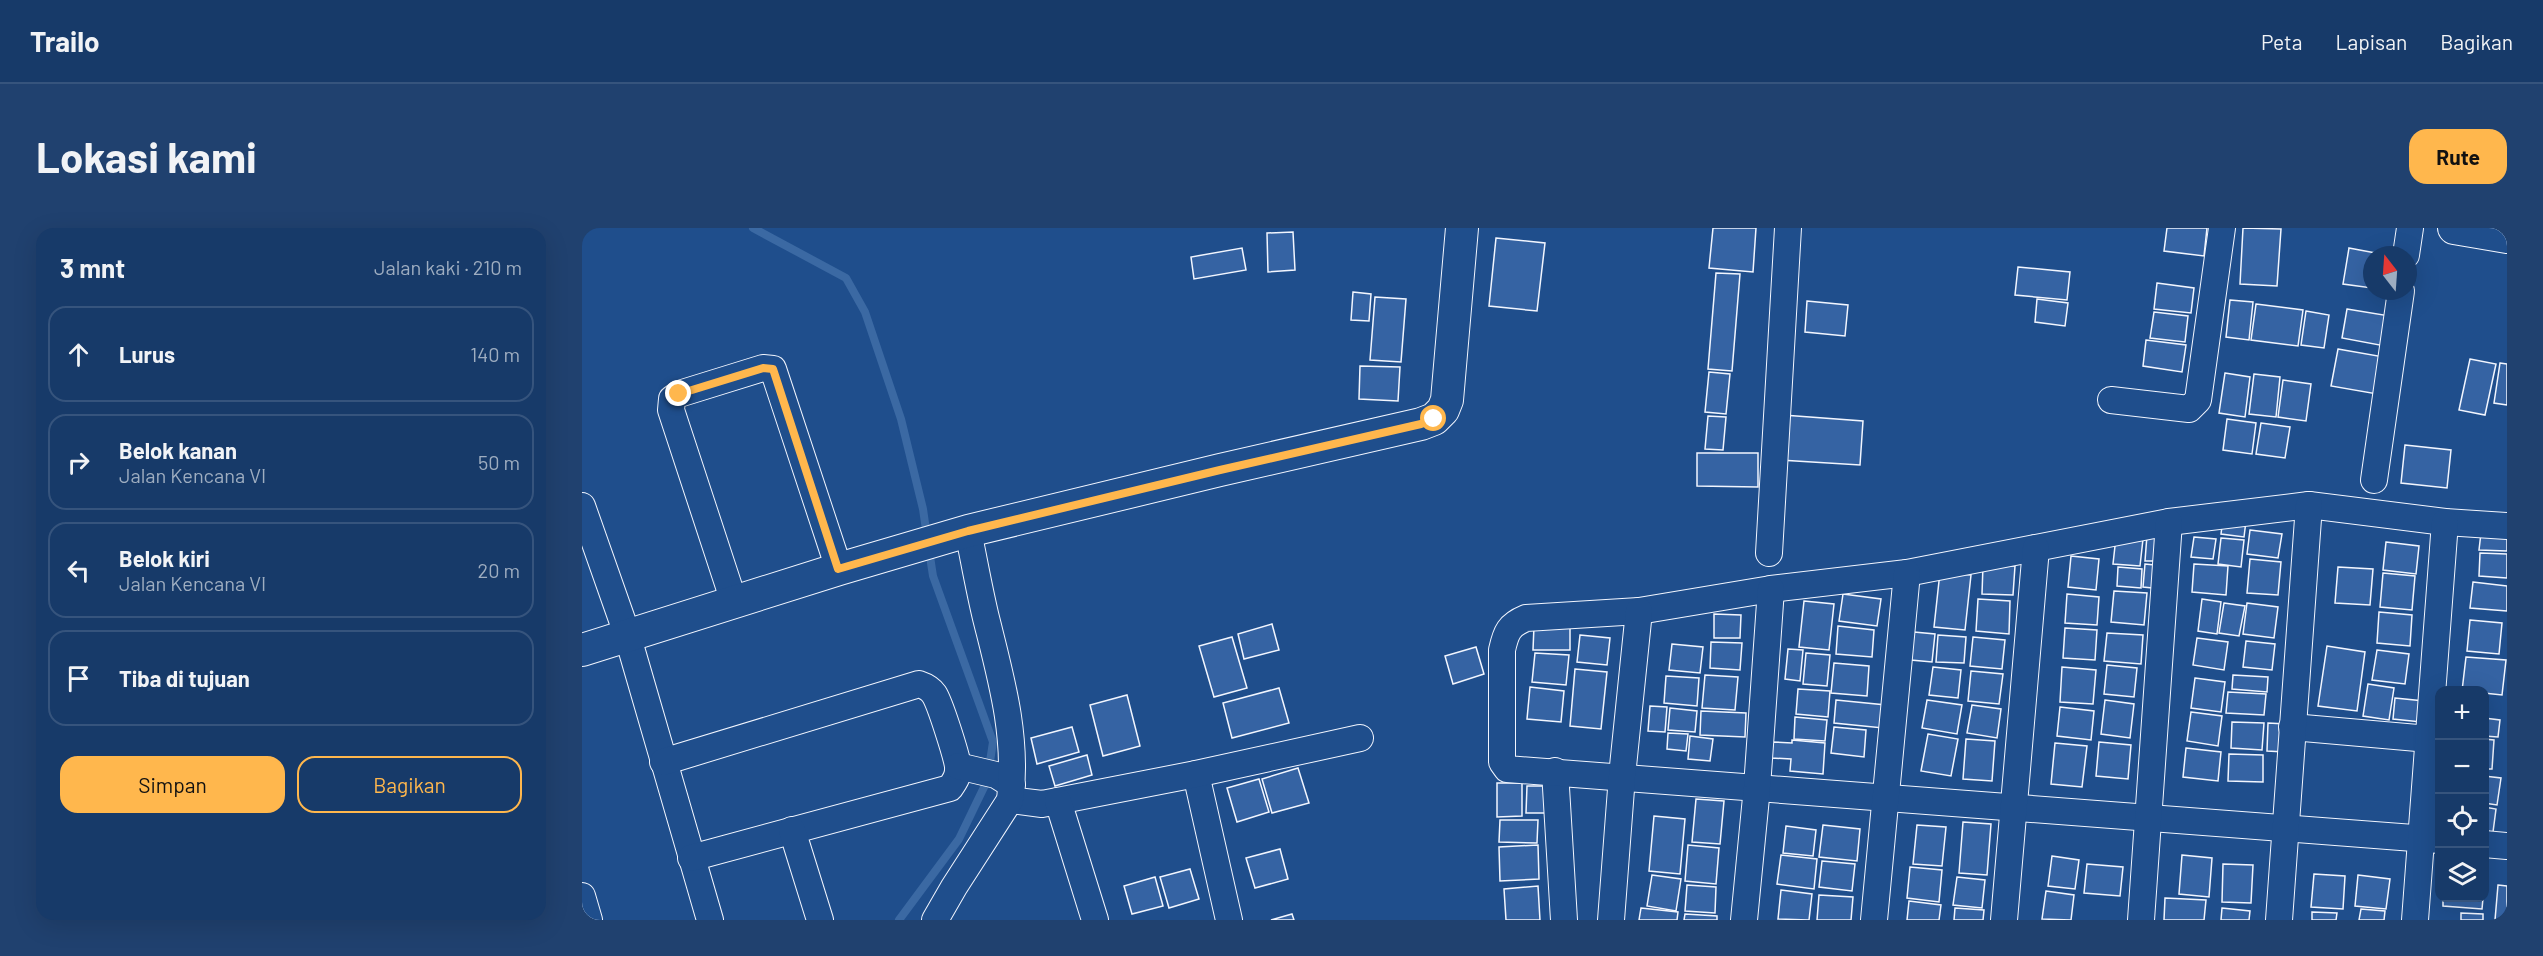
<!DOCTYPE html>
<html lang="id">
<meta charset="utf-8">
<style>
body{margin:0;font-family:Barlow,sans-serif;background:#20416f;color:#f1f3f6}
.controls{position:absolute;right:18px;bottom:18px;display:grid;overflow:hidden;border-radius:12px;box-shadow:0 6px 24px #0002}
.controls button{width:54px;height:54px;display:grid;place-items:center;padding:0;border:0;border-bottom:2px solid #36547d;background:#173a69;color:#f1f3f6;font:30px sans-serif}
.compass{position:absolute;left:1781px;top:18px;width:54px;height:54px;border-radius:50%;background:#173a69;box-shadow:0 6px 24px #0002;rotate:343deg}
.stop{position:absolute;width:18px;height:18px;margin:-14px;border:4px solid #ffb74d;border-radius:50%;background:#fff}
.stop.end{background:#ffb74d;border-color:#fff;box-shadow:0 2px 6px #0008}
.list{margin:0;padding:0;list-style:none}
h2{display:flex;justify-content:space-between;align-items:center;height:78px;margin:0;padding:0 24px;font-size:26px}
h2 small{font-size:20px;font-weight:400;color:#9eadc0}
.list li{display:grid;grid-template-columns:39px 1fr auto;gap:18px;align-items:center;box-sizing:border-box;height:96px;margin:0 12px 12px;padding:0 12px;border:2px solid #36547d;border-radius:18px}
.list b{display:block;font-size:22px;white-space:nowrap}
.list p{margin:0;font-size:20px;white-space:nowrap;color:#9eadc0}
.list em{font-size:20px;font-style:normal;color:#9eadc0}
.actions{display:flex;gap:12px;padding:18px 24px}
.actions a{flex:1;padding:14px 0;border:2px solid #ffb74d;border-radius:18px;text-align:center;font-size:21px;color:#ffb74d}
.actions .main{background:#ffb74d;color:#111}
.icon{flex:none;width:33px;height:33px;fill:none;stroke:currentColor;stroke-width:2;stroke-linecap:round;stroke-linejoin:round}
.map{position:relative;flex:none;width:1925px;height:692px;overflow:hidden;border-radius:18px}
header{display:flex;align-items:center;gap:36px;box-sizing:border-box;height:84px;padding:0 30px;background:#173a69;border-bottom:2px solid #36547d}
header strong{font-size:28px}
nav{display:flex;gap:33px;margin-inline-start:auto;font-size:21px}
.intro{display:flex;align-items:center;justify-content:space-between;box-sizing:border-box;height:144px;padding:0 36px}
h1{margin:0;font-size:42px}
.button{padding:15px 27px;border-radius:18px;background:#ffb74d;color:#111;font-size:21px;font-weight:700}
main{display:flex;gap:36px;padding:0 36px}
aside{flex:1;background:#173a69;border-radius:18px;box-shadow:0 6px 24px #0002}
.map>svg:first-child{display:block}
</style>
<header>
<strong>Trailo</strong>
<nav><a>Peta</a><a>Lapisan</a><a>Bagikan</a></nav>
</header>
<div class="intro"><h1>Lokasi kami</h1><a class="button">Rute</a></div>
<main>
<aside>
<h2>3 mnt<small>Jalan kaki · 210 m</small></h2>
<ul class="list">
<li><svg class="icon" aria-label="ahead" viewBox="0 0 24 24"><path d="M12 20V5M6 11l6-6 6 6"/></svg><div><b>Lurus</b></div><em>140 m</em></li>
<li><svg class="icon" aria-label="right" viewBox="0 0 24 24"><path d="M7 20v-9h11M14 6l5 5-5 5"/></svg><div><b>Belok kanan</b><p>Jalan Kencana VI</p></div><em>50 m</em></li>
<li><svg class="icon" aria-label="left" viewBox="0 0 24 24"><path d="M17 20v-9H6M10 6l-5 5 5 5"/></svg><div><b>Belok kiri</b><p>Jalan Kencana VI</p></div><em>20 m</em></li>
<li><svg class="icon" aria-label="arrive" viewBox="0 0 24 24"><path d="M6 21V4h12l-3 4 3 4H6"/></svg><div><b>Tiba di tujuan</b></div></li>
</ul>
<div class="actions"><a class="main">Simpan</a><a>Bagikan</a></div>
</aside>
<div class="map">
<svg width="1925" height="692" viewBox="0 0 1925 692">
<rect width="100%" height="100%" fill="#1f4e8c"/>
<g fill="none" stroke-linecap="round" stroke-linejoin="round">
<g stroke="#3b69a3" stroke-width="8">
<polyline points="171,0 264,50 283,84 319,191 341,281 345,309"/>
<polyline points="317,692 377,611 405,553 411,514 351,348 347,322"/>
</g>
</g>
<g fill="#3563a3" stroke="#f2f6ff" stroke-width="1.5">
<polygon points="1131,0 1174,0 1171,44 1127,40"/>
<polygon points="1585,0 1625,0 1622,28 1582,23"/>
<polygon points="1661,0 1699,1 1695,58 1658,56"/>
<polygon points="711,4 713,42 686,44 685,5"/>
<polygon points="914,10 963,15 955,83 907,78"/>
<polygon points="660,20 664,42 612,51 609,29"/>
<polygon points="1767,20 1799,26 1790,27 1790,60 1761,56"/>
<polygon points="1436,39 1488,44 1485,72 1433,67"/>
<polygon points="1134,45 1158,46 1150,143 1126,141"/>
<polygon points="1575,55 1612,60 1609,85 1572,81"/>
<polygon points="771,64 789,66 787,93 769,92"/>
<polygon points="793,69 824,71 819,134 788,132"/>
<polygon points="1455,71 1486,75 1483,98 1453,94"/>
<polygon points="1648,72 1671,74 1667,112 1644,109"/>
<polygon points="1225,73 1266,77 1263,108 1223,104"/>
<polygon points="1674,76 1721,82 1716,118 1669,112"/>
<polygon points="1765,81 1814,89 1808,119 1760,110"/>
<polygon points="1724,83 1747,87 1742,120 1719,117"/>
<polygon points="1572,84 1606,88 1603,114 1568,110"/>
<polygon points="1564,112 1604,117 1600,144 1561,138"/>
<polygon points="1756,121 1802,129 1795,166 1749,158"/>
<polygon points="1888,131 1914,136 1903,187 1877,182"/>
<polygon points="1918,135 1925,136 1925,177 1912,175"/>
<polygon points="778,138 818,139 816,173 777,171"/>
<polygon points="1127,144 1148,146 1144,186 1123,184"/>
<polygon points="1643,145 1668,149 1663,189 1637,185"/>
<polygon points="1672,146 1698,149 1694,189 1667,186"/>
<polygon points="1701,152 1729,156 1724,193 1696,189"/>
<polygon points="1201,187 1281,193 1278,237 1198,232"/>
<polygon points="1126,188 1144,189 1141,222 1123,221"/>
<polygon points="1645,191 1674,195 1670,226 1641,222"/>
<polygon points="1679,195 1708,199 1703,230 1674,226"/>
<polygon points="1823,217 1869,222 1865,260 1819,255"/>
<polygon points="1115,225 1176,225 1176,259 1115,258"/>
<polygon points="1641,290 1664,293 1662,309 1639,306"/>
<polygon points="1668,302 1700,306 1696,330 1665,326"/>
<polygon points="1899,305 1925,306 1925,323 1897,322"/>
<polygon points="1565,307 1580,308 1578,333 1563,333"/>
<polygon points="1534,309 1561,311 1558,338 1531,336"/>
<polygon points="1612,309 1634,311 1631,331 1609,329"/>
<polygon points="1639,310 1662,312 1659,339 1636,336"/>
<polygon points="1804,314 1837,318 1834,346 1801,342"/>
<polygon points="1898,325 1925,326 1925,350 1897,348"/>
<polygon points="1489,328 1517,331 1514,362 1486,359"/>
<polygon points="1668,331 1699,334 1696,367 1665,365"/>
<polygon points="1563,336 1582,338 1580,361 1561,359"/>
<polygon points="1612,336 1646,338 1644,367 1610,364"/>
<polygon points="1401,337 1433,338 1431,367 1400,366"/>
<polygon points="1536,339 1560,341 1559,360 1535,358"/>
<polygon points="1756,339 1791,341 1788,377 1753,375"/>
<polygon points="1358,344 1389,347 1383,402 1352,399"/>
<polygon points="1801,345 1833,348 1830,382 1798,379"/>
<polygon points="1891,354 1925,358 1925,383 1888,380"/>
<polygon points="1532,363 1565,365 1562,397 1529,394"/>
<polygon points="1261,366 1299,371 1295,398 1257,393"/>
<polygon points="1485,366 1517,369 1515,397 1483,395"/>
<polygon points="1396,371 1428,373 1427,406 1394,403"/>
<polygon points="1620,371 1639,374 1635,406 1616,403"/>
<polygon points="1222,373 1252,376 1247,422 1217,419"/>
<polygon points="1642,375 1663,378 1657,408 1637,405"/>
<polygon points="1665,375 1696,379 1692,410 1661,406"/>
<polygon points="1797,384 1830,387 1828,418 1795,415"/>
<polygon points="1132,386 1159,387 1158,410 1132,410"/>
<polygon points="1888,392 1920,395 1917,426 1885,423"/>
<polygon points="690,396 697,422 662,431 656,406"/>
<polygon points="952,398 988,399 988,422 951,422"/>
<polygon points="1256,398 1292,402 1290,429 1254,426"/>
<polygon points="1483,400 1515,402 1513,432 1481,430"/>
<polygon points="1332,404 1353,406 1350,434 1329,432"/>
<polygon points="1525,405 1561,407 1559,436 1522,433"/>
<polygon points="998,407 1028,410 1025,437 995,434"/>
<polygon points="1356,407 1384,409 1382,435 1354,434"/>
<polygon points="650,409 665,460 632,469 617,418"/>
<polygon points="1391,409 1423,412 1420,441 1388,438"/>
<polygon points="1615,410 1646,414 1642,442 1611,437"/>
<polygon points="1664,413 1693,416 1690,442 1661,439"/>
<polygon points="1129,414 1160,415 1158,442 1128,440"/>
<polygon points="1090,416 1121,419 1118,445 1087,442"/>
<polygon points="1745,418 1783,424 1775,483 1736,478"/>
<polygon points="894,419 902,446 871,456 863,428"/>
<polygon points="1206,421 1221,422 1218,453 1203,451"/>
<polygon points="1795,422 1827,426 1823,456 1790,452"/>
<polygon points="953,425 987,427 984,457 950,454"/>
<polygon points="1224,425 1248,427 1245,458 1221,456"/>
<polygon points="1884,429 1924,432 1920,467 1902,465 1902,463 1880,463"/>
<polygon points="1252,435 1287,438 1285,468 1249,465"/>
<polygon points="1525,437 1555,440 1552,469 1522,466"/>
<polygon points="1351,439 1379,442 1376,470 1347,467"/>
<polygon points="1480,439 1514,442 1511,476 1478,474"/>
<polygon points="993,441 1025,444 1019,501 988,498"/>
<polygon points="1389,443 1421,446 1417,476 1386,473"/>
<polygon points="1123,447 1156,449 1153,482 1120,480"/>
<polygon points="1651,447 1686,449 1685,464 1650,461"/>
<polygon points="1084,448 1117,450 1115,478 1082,475"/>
<polygon points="1613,450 1643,454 1639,484 1609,480"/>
<polygon points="1786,456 1812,460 1807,492 1781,488"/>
<polygon points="948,459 982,463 979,494 945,491"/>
<polygon points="697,460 707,495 650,510 641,475"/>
<polygon points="1216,461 1248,463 1246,489 1214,486"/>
<polygon points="1646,464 1684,466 1682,487 1644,485"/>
<polygon points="545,467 558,518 521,528 508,477"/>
<polygon points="1813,470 1842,473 1839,494 1811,491"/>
<polygon points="1254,472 1304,477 1301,500 1252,495"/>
<polygon points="1345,472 1380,477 1375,506 1340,500"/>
<polygon points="1523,472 1552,476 1548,510 1519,506"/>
<polygon points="1390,477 1419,481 1415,510 1385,505"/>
<polygon points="1068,478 1085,479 1083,504 1066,503"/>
<polygon points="1478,479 1512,483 1509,512 1475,508"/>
<polygon points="1088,480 1115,483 1113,504 1086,502"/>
<polygon points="1119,483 1164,485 1163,509 1118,507"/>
<polygon points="1609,484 1640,488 1636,518 1605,513"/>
<polygon points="1213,489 1245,492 1243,513 1212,511"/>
<polygon points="1902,490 1918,492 1916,509 1902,508"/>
<polygon points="1650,494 1682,495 1680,522 1649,520"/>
<polygon points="1686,495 1704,496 1703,524 1685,523"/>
<polygon points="490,499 497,524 455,536 449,510"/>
<polygon points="1252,499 1284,502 1282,529 1249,525"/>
<polygon points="1086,505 1106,506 1104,523 1085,521"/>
<polygon points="1346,506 1376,511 1369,548 1339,543"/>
<polygon points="1108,508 1131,511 1128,533 1106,531"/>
<polygon points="1384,511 1413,513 1410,553 1381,551"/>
<polygon points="1902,511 1912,512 1910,541 1902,541"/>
<polygon points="1210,512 1243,515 1241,546 1208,543 1209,531 1189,530 1191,514 1210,515"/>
<polygon points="1517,514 1549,517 1546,551 1514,548"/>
<polygon points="1473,515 1505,518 1500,559 1469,556"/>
<polygon points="1604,520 1639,524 1636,553 1601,549"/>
<polygon points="1647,526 1681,527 1681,554 1646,553"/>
<polygon points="505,527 510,547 473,558 467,538"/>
<polygon points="716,540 727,575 690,585 680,551"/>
<polygon points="1902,548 1919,550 1915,577 1902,575"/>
<polygon points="677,551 687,584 655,594 645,560"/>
<polygon points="915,555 940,555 940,588 915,589"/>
<polygon points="945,558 966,558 965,585 944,585"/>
<polygon points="1114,571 1142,573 1138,616 1110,614"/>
<polygon points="1902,579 1914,581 1911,604 1902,603"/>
<polygon points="1072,588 1103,591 1098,646 1067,643"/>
<polygon points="918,592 956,592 955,615 917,614"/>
<polygon points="1381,594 1409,596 1405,647 1377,645"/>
<polygon points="1241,597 1278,601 1275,633 1237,629"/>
<polygon points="1335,597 1364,599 1360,638 1331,636"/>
<polygon points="1204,598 1234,602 1231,628 1201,625"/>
<polygon points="956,617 957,651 918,653 917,619"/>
<polygon points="1106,617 1137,620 1134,656 1103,653"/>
<polygon points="698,621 706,651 673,660 664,630"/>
<polygon points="1199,627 1235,631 1232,661 1195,656"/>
<polygon points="1600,627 1630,630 1627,669 1597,666"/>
<polygon points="1470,628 1497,632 1493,661 1466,658"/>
<polygon points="1240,633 1273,636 1270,663 1237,659"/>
<polygon points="1505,636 1541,639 1538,668 1502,665"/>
<polygon points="1641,636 1671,637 1669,675 1640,674"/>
<polygon points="1328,639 1360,642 1357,674 1325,670"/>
<polygon points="608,641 617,671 587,680 578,649"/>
<polygon points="1732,646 1763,648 1761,681 1729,679"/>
<polygon points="1070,647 1099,651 1094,683 1065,678"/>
<polygon points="1776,647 1808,651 1804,681 1773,678"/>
<polygon points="573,649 581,678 550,686 542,658"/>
<polygon points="1375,649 1403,652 1400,680 1371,677"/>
<polygon points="1105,657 1134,659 1133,685 1103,683"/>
<polygon points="1916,657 1925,658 1925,692 1913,692"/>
<polygon points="956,658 958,692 924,692 922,661"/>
<polygon points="1199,662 1230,666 1227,692 1196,691"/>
<polygon points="1464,663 1492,667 1489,692 1460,691"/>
<polygon points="1237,667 1271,669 1269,692 1235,692"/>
<polygon points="1583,670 1624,672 1622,692 1582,692"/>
<polygon points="1861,670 1901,670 1900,681 1861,678"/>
<polygon points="1327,673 1359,677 1357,692 1325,692"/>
<polygon points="1059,680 1096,684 1095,692 1057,692"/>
<polygon points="1373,680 1402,682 1401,692 1372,692"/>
<polygon points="1640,680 1668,683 1667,692 1639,692"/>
<polygon points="1779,681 1803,683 1802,692 1777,692"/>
<polygon points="1730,684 1755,685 1754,692 1730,692"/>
<polygon points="1879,685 1901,686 1901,692 1879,692"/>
<polygon points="710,686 712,692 689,692"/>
<polygon points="1103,686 1135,688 1135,692 1102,692"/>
</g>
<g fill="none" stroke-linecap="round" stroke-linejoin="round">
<defs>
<g id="minor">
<polyline points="1824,27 1828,0"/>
<polyline points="1529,172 1607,181 1616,172 1640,0"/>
<polyline points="1792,252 1819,63"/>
<polyline points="0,278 45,406 128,692"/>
<polyline points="1187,325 1206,0"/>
<polyline points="152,374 89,182 90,171 97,166 181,140 191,141 257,341"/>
<polyline points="1710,499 1847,511"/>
<path d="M81,534L337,456C343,458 348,460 352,466C358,475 374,526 376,538C377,547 373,553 368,560L109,630"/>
<polyline points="376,538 414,547 430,557"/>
<polyline points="973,543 982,692"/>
<polyline points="614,546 647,692"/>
<polyline points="428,572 460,576 614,546 778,510"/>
<polyline points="476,573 513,692"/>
<polyline points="210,602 238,692"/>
<path d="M1858,612L925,541L920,534V422C924,404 927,397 944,390L1057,383L1189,361L1325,345L1587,294L1727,277L1863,294L1925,298"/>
<polyline points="1902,616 1925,618"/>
<polyline points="0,668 7,692"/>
<path d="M353,692L372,659L428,572C436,509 419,450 404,390C397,361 392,332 386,303"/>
<polyline points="1029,692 1040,548 1057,383"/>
<polyline points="1162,692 1175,559 1189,361"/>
<polyline points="1292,692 1325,345"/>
<polyline points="1422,692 1454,320"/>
<polyline points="1559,692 1587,294"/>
<polyline points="1697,692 1727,277"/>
<polyline points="1833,692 1863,294"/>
</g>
<g id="tertiary">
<polyline points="1872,0 1925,9"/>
<polyline points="0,422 257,341 386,303 638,242 839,196 852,191 861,182 865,172 880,0"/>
</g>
</defs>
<use href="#minor" stroke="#f2f6ff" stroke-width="28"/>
<use href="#tertiary" stroke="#f2f6ff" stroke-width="34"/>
<use href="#minor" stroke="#1f4e8c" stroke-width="26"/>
<use href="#tertiary" stroke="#1f4e8c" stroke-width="32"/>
</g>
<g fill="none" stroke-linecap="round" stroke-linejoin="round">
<polyline stroke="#ffb74d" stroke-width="8" points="97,166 181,140 191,141 256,341 386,303 638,242 839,196 852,191"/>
</g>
</svg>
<div class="controls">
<button>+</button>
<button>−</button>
<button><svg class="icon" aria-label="locate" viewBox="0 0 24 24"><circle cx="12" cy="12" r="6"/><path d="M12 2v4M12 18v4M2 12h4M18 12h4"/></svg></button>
<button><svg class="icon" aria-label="layers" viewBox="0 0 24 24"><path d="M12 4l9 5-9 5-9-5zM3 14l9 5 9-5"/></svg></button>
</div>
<svg class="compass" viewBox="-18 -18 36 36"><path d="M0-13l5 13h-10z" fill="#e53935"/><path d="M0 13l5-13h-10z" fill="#9eadc0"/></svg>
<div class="stop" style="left:852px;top:191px"></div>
<div class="stop end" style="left:97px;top:166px"></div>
</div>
</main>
